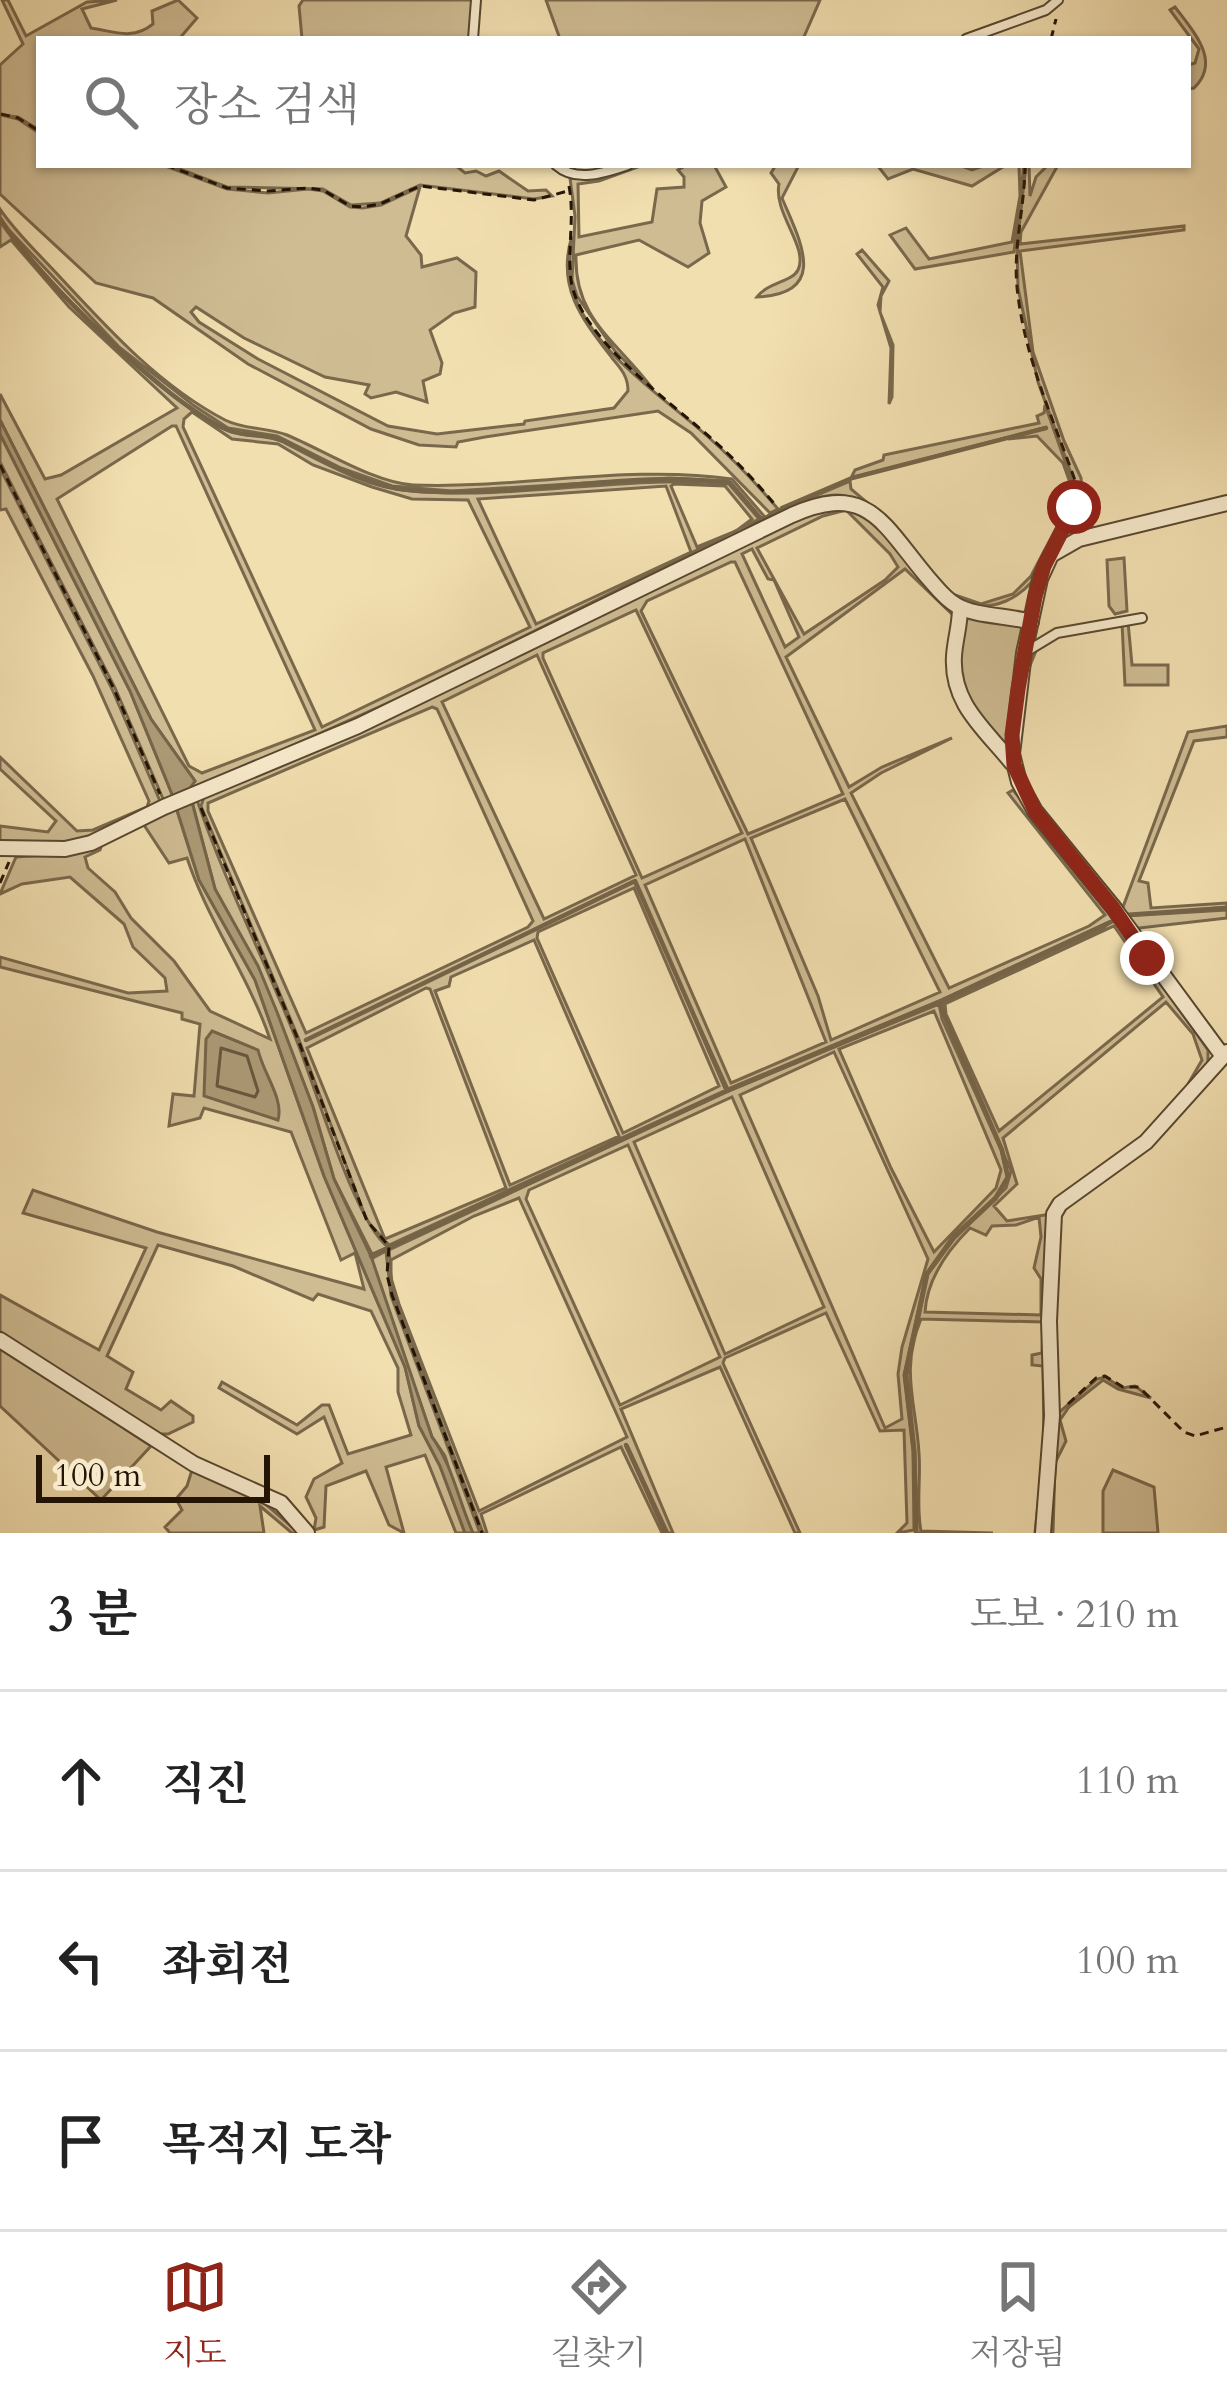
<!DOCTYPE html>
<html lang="ko">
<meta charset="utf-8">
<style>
body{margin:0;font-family:Cardo,"Noto Serif KR",serif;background:#f2f2f2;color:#222}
.scale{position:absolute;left:36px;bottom:30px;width:234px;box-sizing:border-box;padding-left:12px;border:6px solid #231404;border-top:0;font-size:33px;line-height:42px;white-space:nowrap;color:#231404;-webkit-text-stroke:9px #f7eacc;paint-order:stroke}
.stop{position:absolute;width:36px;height:36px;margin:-27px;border:9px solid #8f2418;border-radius:50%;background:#fff}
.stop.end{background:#8f2418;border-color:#fff;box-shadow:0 3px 12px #0008}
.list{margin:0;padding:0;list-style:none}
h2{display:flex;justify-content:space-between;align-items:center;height:156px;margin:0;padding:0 48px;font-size:51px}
h2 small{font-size:39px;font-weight:400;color:#767676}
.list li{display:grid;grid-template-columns:78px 1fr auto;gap:36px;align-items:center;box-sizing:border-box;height:180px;padding:0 48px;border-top:3px solid #e0e0e0}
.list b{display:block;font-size:45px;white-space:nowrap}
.list em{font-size:39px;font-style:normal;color:#767676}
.icon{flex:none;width:66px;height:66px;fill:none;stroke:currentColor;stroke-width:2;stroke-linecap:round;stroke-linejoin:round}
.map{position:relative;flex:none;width:1227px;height:1533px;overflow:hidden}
.search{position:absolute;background:#fff;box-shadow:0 3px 9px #0004;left:36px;right:36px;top:36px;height:132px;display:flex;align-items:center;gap:30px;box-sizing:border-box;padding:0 42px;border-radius:0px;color:#767676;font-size:45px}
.sheet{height:696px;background:#fff}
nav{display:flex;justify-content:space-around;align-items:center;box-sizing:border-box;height:168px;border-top:3px solid #e0e0e0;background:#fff;font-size:33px;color:#767676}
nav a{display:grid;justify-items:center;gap:6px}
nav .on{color:#8f2418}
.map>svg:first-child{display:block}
</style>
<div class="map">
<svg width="1227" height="1533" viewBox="0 0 1227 1533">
<rect width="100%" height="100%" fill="#f2dfb0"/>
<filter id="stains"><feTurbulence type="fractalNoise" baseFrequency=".00167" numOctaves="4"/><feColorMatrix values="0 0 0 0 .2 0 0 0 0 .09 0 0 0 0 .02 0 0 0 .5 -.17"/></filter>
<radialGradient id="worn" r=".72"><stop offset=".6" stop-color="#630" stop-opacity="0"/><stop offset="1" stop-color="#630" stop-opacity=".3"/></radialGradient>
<g fill="#cfbc93" stroke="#79684c" stroke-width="3" fill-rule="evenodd">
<path d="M2,0H8L26,36L87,2L117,0L82,9L91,28C113,31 132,41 153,24L152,11L178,0L197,18L179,39H39V130L18,117L1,115L18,119L39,133V165H163L227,189L268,193L308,189L323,191L350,207L363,208L381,205L420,187L406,236L421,255L422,267L457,258L476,272L475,307L454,313L430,330L442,363L440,374L423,381L427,402L396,392L371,398L365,394L369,385L325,377L244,338L196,307L191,312L199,322L258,359L388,426L437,434L524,424L525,421L614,408L628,391C628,376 621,369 612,358C582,319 556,287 572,236C570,254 567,274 573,292C594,353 660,394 706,435C732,458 756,483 778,509L770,513L691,433L658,411L485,437L458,442L456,447L419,445L371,429L248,364L153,298L96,283L0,194V65L23,44Z"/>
<polygon points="303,0 473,0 471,39 302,39 299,6"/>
<polygon points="546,0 820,0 803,39 560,39"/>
<path d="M1175,7C1193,31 1222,61 1194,88L1188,89V65L1195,63L1199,49L1170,10Z"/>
<polygon points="169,165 455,165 465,173 476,171 486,176 499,171 528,191 546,190 552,196 534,199 420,185 380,203 351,205 323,189 227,187"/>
<path d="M636,165H643L599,181L578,184L579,237L652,222L657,189L684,187V177L678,170L687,165H714L726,187L702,201L700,223L709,253L688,267L639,240L576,255C574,319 617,341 652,388L615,351L577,296L572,280L575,216L570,178L596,179Z"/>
<path d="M776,165H799L782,198C799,239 831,294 757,297C768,282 792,282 798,270C809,247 773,213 779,184L771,173Z"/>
<polygon points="877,165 959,165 972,170 986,165 1006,165 972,186 913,169 888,179"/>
<polygon points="1019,165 1024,165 1014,252 915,269 890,235 906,228 929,259 1012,242 1020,196"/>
<polygon points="1026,165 1029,165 1030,196 1036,177 1048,165 1058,165 1021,232 1020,244 1184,226 1184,230 1020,251 1033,352 1064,441 1081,478 1084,515 1094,529 1058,546 1079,495 1038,382 1018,288 1017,245"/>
<path d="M0,209C17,234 40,255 60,277C109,330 160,386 225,420C245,430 267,427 287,435C323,450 375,483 413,485C519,489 628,464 732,479L764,516L761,518L730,482L723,481L670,478L452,491L392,486L341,468L277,436L228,428L193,405L119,347L9,230L0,217Z"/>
<path d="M0,221C35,275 171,409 229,431C247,438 267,434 283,442C322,462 366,488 411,491C515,500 619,476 723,483L729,484L759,519L408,694L206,784L408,697L740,535L779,511L782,515L556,629L190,795V786L195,781L151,719L0,420V394L45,479L61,475L177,408L69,307L11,240L0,247ZM192,412L232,439L278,444L313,465L372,487L412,499L468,500L530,627L322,727L183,427L184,419ZM172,426H176L315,730L202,773L189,766L57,499ZM674,484L725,486L752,519L736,531L697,547L671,486ZM666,486L691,552L536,624L478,499Z"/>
<polygon points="862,250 889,281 881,296 880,312 893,345 892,397 889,404 891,348 878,305 883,287 857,254"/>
<path d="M1045,405L1077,495C1065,532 1043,585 1006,601C932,632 905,512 846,496C825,491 802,504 784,513L782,510L850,481L851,489L883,516L952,594L981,604L1013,594L1031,576L1074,494L1063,463L1037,436L1008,439L1047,427L851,478L855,470L883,460L884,455L1039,423L1037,416L1044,413Z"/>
<polygon points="0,434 130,691 174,799 164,801 115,688 0,462"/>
<polygon points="0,468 112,689 160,801 98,835 67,844 0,844 0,826 48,832 56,821 0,769 0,757 77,831 93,830 147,807 149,801 93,676 6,509 0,510"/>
<path d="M833,503L871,519L954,609L957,619L905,569L786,657L849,787L882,767L952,738L881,773L851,793L949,988L1089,926L1105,915L1008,793L1013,790L1096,892L1208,1050V1066L1192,1087L1188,1084L1202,1060L1193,1034L1166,1002L1003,1138L1017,1184L994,1206L1007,1221L1051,1214L1048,1401L1040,1533H1035L1044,1447L1043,1366L1032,1365V1355L1042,1353L1043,1322L921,1319C900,1370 916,1403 919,1453C921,1480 916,1505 921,1531L993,1533H917L915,1450L907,1375L928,1274L954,1239L1006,1188L1011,1171L944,1016L942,1003L1101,930L1113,920L939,1001L728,1089L685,995L726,1090L389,1245L367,1221L298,1037L201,806L204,797ZM846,510L890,554L898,567L885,580L804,634L757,548L823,516ZM752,549L768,579L774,580L799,637L785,647L742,554ZM731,562H735L843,794L748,834L641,611L647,601ZM636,610L742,833L642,878L543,658V653ZM537,655L636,875L544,919L442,702ZM432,707L437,709L533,921L528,927L306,1033L208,811V803ZM845,799L940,992L831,1040L818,996L751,838ZM745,839L826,1042L731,1083L645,885ZM634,888L719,1086L623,1133L537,938L538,932ZM1114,926L1163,997L999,1131L946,1014L945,1004ZM534,940L619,1136L510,1185L435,991L449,986L451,977ZM426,988L430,989L506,1188L385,1239L307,1048ZM1039,1217L1041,1237L1034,1268L1041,1279V1315L925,1312C927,1279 947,1251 970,1228L986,1235L992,1226L1016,1225Z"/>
<polygon points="1124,558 1127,611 1115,614 1109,606 1107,560"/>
<polygon points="964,613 1025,627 1007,748 985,729 959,681"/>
<polygon points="1128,622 1132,665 1168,665 1168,685 1125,685 1122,623"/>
<polygon points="1040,641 1027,673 1019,748 1021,768 1033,799 1123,907 1188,732 1227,726 1227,737 1194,741 1139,881 1148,883 1151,908 1227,903 1227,907 1125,916 1227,910 1227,918 1131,929 1034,805 1017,762 1027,656"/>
<path d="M197,800C225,882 264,959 296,1039C314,1083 355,1223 388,1247L372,1254L334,1179L313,1107L261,974L215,889L192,802Z"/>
<path d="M176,807L199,880L255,980L324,1176L405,1367L419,1426L440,1466L465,1533H456L425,1455L386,1467L404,1533L389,1525L366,1471L326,1486L324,1527L314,1530L316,1518L306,1497L314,1479L342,1463L324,1417L297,1434L219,1388L222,1382L297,1425L322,1405H329L348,1454L411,1435L398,1392V1368L371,1311L318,1294L313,1300L233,1266L158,1245L107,1356L133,1372L126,1389L161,1410L171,1401L193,1416V1422L168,1434H160L0,1332V1295L99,1350L146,1248L23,1213L33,1190L157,1232L364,1289L355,1253L341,1260L291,1132L204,1108L200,1118L169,1126L173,1094L194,1096L200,1024L182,1019V1013L0,967V957L128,993L167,991L165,978L133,947L124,924L70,877L22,884L0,894L16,857L69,853L102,844L100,850L85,857L88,868L115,892L131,918L174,961L210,1011L270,1039C248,975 208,921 187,858L169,863L144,825Z"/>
<path d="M939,1004L942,1019L1001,1150L1007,1177L995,1197L952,1237L926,1274L904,1375L913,1451L914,1530L897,1533L907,1523L904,1430L880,1431L826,1313L725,1358L723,1363L800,1533H795L720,1367L621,1409L673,1533H668L627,1445L665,1533H662L621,1447L481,1514L487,1533H483L393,1295L389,1250L728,1091ZM934,1011L1001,1170L996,1188L934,1252L891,1168L839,1049ZM834,1052L928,1259L902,1347L898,1374L902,1419L885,1428L740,1095ZM732,1097L824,1307L725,1354L634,1142ZM628,1145L720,1357L620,1405L526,1199L529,1190ZM519,1198L627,1437L479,1511L399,1304L391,1278V1260L474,1216Z"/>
<polygon points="386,1251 391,1296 480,1533 473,1533 462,1513 445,1456 432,1437 372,1262 373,1258"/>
<polygon points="0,1347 151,1446 101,1500 0,1406"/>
<polygon points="1105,1377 1122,1388 1135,1386 1151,1398 1118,1389 1103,1380 1069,1407 1060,1420 1066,1441 1055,1463 1053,1533 1046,1533 1055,1416 1097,1379"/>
<polygon points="192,1470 261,1500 299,1533 292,1533 260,1506 264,1533 170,1533 165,1527 182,1510 176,1499 187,1486"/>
<polygon points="1113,1470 1154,1487 1158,1533 1103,1533 1103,1491"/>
</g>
<g fill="#ac9a76" stroke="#756448" stroke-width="3">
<polygon points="0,420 151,719 195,781 188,791 174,799 130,691 0,434"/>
<path d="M192,802L215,889L258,966L277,1012L313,1107L334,1179L371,1256L432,1437C452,1464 459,1502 473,1533H465L440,1466L419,1426L405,1367L324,1176L255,980L199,880L176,807Z"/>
<path d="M212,1031L258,1050C264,1075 284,1099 278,1120L204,1096L206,1039Z"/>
</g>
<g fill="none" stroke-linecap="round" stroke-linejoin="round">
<polygon stroke="#68573d" stroke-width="3" points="221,1048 247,1056 258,1091 255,1097 217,1086"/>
<g stroke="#756448" stroke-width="4.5">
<path d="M0,219C37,276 166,403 228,430C245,437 265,433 282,440C322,459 364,486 409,490C516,500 623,469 730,483L761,519"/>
<polyline points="782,508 852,478 1046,428"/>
<polyline points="737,535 779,510"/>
<polyline points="1125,915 1227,908"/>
<polyline points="306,1040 635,881 727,1091"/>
<polyline points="371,1256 727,1091 939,1002 1113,921"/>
<polyline points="626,1445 666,1533"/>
<polyline points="916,1533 914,1451 905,1375 927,1274 953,1238 996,1198 1008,1177 1002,1150 940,1005"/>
</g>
<defs>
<g id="service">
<polyline points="473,39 476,0"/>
<polyline points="966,39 1046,10 1058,0"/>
<path d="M556,165C576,183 604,173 628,165"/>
<polyline points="1024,653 1057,633 1142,618"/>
</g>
<g id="minor">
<path d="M960,608C960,625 955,640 954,656C951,704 985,729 1012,763"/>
<path d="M0,848L65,849L91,843L164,807L358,726L792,515C869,481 883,525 929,579C937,588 945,599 956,605C976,617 1008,615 1031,622"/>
<polyline points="1222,1055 1113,907 1035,811 1019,782 1012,754 1024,653 1040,579 1051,555 1079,539 1227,503"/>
<polyline points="0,1340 194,1464 281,1503 307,1533"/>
<polyline points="1043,1533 1052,1416 1049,1321 1054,1214 1060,1204 1146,1142 1227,1052"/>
</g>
</defs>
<use href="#service" stroke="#57472f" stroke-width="12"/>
<use href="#minor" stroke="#57472f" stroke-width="18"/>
<g stroke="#231404" stroke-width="3" stroke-dasharray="9 6" stroke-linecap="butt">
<polyline points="1051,39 1056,19"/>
<polyline points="1,114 18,118 39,131"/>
<polyline points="166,165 227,188 268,191 308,188 323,190 350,206 363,207 380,204 420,186 534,200 568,191"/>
<path d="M1025,165C1025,206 1013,246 1017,287C1024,358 1054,420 1077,486L1078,495L1065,528"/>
<path d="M569,186C575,218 567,249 571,280C579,338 671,402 712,439C736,460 757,483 777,507"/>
<polyline points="0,465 114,689 160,794"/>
<polyline points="201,808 297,1037 367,1221 389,1246 387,1275 392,1295 482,1533"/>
<polyline points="0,883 9,862"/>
<polyline points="1068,1404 1096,1378 1105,1376 1123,1387 1139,1387 1184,1432 1195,1436 1227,1427"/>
</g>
<use href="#service" stroke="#f7eacc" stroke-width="8"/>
<use href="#minor" stroke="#f7eacc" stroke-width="14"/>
</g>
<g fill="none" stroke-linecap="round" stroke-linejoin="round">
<polyline stroke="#8f2418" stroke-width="15" points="1074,507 1044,566 1035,597 1018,689 1012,735 1014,765 1035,811 1113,908 1147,958"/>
</g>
<rect width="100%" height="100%" filter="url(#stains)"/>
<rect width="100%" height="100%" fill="url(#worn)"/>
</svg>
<div class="scale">100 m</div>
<div class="stop" style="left:1074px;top:507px"></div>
<div class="stop end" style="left:1147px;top:958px"></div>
<div class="search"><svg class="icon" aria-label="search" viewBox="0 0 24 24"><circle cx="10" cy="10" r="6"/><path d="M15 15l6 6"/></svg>장소 검색</div>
</div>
<section class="sheet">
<h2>3 분<small>도보 · 210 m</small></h2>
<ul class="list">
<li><svg class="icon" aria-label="ahead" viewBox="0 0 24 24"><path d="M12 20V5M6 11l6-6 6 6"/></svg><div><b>직진</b></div><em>110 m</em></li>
<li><svg class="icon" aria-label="left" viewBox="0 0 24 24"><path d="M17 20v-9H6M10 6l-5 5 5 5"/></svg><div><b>좌회전</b></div><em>100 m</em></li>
<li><svg class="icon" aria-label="arrive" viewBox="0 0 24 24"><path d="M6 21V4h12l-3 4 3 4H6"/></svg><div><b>목적지 도착</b></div></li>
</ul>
</section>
<nav>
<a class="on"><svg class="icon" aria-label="map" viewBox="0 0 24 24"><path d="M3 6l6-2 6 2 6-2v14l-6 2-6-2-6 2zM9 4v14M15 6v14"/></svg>지도</a>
<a><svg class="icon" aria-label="directions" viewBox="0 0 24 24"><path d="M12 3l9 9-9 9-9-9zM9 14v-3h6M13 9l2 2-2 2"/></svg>길찾기</a>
<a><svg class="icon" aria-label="saved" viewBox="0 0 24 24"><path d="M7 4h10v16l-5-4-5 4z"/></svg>저장됨</a>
</nav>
